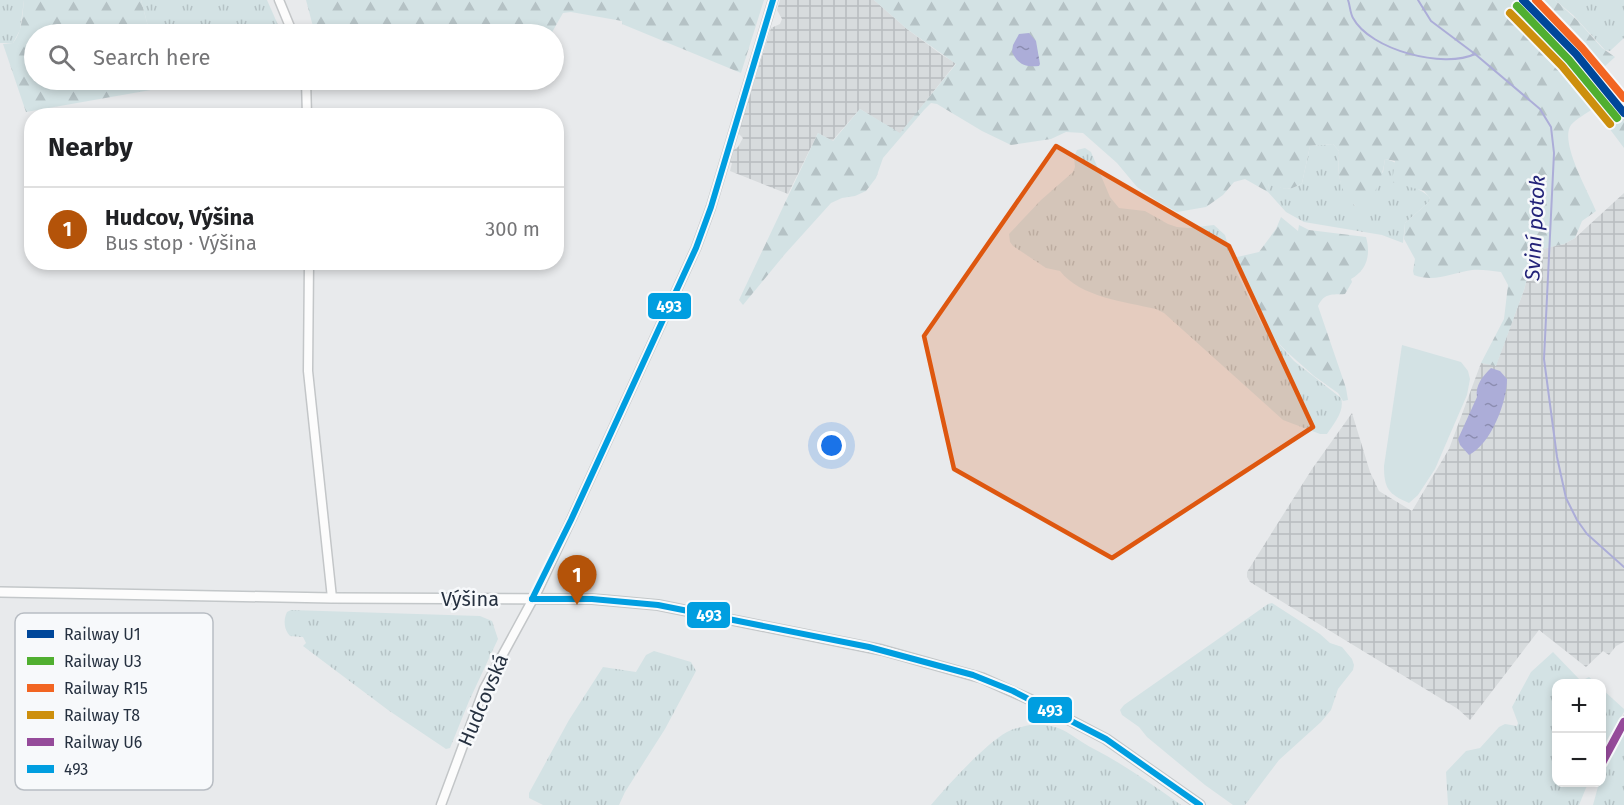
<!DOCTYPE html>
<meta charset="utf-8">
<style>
body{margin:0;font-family:"Fira Sans",sans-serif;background:#f6f6f6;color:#202124}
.controls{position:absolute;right:18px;bottom:18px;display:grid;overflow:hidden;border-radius:12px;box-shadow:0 3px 9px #0003}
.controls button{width:54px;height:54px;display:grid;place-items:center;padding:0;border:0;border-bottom:2px solid #e0e0e0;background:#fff;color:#202124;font:30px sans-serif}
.you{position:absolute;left:832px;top:446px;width:21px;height:21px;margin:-15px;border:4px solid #fff;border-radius:50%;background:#1a73e8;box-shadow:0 0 0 9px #1a73e833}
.badge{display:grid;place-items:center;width:39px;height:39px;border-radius:50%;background:#b45309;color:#fff;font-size:20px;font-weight:700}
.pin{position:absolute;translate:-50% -50px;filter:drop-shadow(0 2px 3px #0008)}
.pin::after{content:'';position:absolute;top:32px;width:21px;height:18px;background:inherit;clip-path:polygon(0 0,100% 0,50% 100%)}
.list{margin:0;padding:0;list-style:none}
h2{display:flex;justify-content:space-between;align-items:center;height:78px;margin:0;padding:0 24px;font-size:26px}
h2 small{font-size:20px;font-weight:400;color:#757577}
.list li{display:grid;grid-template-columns:39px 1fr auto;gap:18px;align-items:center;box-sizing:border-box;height:84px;padding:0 24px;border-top:2px solid #e0e0e0}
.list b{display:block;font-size:22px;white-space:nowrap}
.list p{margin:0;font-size:20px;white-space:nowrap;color:#757577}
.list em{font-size:20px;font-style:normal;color:#757577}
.icon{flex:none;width:33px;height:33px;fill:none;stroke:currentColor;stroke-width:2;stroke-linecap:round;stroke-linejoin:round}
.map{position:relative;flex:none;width:1624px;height:805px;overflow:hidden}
.search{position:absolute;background:#fff;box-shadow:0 3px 9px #0003;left:24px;top:24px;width:540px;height:66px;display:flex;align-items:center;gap:15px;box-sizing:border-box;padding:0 21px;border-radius:33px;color:#757577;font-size:22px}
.panel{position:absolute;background:#fff;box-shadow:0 3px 9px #0003;left:24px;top:108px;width:540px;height:162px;border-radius:24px}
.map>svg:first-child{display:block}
</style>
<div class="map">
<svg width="1624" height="805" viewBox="0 0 1624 805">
<defs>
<pattern id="industrial-grid" width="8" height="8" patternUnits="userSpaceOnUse" patternTransform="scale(1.5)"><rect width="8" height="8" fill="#d7dbdd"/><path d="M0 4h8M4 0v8" fill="none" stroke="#b8bcbf"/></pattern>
<pattern id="grass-tufts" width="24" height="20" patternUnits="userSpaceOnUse" patternTransform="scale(1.5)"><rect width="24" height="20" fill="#d3e2e4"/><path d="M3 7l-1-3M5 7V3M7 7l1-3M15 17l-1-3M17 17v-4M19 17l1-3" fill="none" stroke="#b5c2c5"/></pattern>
<pattern id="forest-firs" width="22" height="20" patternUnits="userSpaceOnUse" patternTransform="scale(1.5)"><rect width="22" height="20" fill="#d3e2e4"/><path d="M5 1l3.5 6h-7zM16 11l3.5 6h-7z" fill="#b5c2c5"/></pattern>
<pattern id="water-ripples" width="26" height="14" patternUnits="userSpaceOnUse" patternTransform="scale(1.5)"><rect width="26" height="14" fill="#acadd8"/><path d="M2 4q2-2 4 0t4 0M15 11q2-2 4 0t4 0" fill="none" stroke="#8c8db1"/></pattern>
</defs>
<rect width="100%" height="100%" fill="#e8eaec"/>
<g fill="#d7dbdd">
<polygon points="1515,0 1537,0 1570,31 1604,70 1624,96 1624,122 1592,80 1559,42"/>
<polygon points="1624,714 1624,732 1602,775 1602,751"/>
</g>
<g fill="url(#industrial-grid)">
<polygon points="780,0 874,0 907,29 942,55 956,63 900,134 860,109 832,141 818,133 788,194 730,171 732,163 728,162 732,151 738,147 743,138 738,133 771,28 780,24 782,19 777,10"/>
<polygon points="1624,193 1624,642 1616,646 1609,655 1603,651 1586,667 1539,630 1470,720 1458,709 1250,582 1247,577 1247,572 1312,469 1352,413 1370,472 1379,491 1412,511 1449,449 1481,363 1496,365 1524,290 1534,251 1564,244 1575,238"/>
</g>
<g fill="url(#grass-tufts)">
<polygon points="0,0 24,0 20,30 13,43 0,43"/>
<polygon points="141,0 267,0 282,34 150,34"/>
<polygon points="1555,0 1624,0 1624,38 1610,51 1605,50 1573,15"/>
<path d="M1333,144L1339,151C1337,176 1339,186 1355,206L1383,172L1385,159C1405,163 1404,178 1418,189C1422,192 1426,193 1430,198L1429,202L1405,223L1403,243L1382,235L1304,222L1286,212L1268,192L1269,182C1283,189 1289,192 1302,183L1310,146Z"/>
<path d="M1085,148L1091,152L1110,197L1119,208L1145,211L1168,224L1177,227L1188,228L1214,225L1225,235L1235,269L1262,325L1294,361L1341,398C1345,411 1334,423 1327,434H1320L1283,420L1164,313L1156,309C1125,302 1080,297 1060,271L1046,268L1013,246L1010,242L1009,234L1041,200L1073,172L1075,167L1074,157L1077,150Z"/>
<polygon points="1272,603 1320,634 1330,643 1342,647 1352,659 1354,665 1353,670 1338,689 1331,710 1321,722 1279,760 1245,805 1233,805 1205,785 1147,737 1139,727 1122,715 1120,710 1124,705 1268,604"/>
<path d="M291,610L480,616L492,621L498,639L469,701L450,748L446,749L388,710L303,646L306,643L303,637L290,636C284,630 283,620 287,612Z"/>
<polygon points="654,651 691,662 696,671 665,729 625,792 619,805 543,805 529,798 529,793 569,720 603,667 636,672 646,655"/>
<polygon points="1553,652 1581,681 1589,677 1596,683 1556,684 1556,782 1588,783 1579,805 1448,805 1446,772 1466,751 1480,748 1499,727 1505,724 1517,726 1518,723 1512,707 1531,672"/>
<polygon points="1602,689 1624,709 1624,712 1602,748"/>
<path d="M1034,724C1067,726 1068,735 1094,749C1125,765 1153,785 1181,805H931C949,784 984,745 1007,732C1015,728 1025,726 1034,724Z"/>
<polygon points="1624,732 1624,805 1593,805 1599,783 1602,782 1602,774"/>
</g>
<g fill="url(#forest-firs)">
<path d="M24,0H141L150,34H34V80H161L162,88L26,112L3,44L13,43C23,31 22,15 24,0Z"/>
<polygon points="306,0 764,0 741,73 622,24 622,21 571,12 563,13 551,34 315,34"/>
<path d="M874,0H1515L1559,42L1592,80L1624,122V148L1594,108C1587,113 1576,119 1571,125C1559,142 1589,193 1596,211L1582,221L1575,238L1564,244L1534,251L1524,290L1496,366L1481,363L1504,319L1508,285L1501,272C1491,271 1481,269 1472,270C1451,273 1435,283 1414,275L1413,271L1415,259L1404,239L1405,223L1429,202L1430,198L1424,191L1392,182L1395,161L1385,159C1383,175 1375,198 1362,209C1339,199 1337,173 1339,151L1333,144L1310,146L1302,183C1289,192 1283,189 1269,183L1268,192L1245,179L1234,182L1223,195L1206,207L1177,212L1157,201L1137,187L1117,163L1083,133L1066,132L1051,139L1011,145L982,131L937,104L931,103L924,110L883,158L876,178L866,191L855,196L842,198L831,203L785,254L743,305L739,300L818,133L833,141L860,109L900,133L956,64L907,29Z"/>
<polygon points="1537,0 1555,0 1578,21 1602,48 1615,57 1603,68 1570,31"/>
<path d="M1281,217L1298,231L1299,225L1309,230L1366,237C1371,255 1367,270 1351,279L1352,282L1345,294C1332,295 1325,292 1318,306L1346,388L1348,400L1343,401L1338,393L1314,376L1287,352L1269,333L1256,304L1235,268L1233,258L1259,252L1276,229Z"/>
</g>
<path fill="#d3e2e4" d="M1402,345L1461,362L1468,371L1470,379L1467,395L1435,469L1418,495L1409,503C1388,494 1384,488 1384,466Z"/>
<g fill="url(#water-ripples)">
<path d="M1029,33L1036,41L1040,64L1039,66C1026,67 1018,65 1012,52L1013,45L1019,34Z"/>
<path d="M1491,368L1500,371L1507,379C1507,402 1491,444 1469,455L1460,445L1458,439L1477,397C1475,385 1483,376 1491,368Z"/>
</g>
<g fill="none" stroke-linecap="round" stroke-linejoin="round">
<g stroke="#acadd8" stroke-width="2">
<path d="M1348,0C1350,5 1350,13 1353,18C1370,50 1444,69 1475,54"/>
<polyline points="1418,0 1431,21 1475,54 1540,109 1551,127 1554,153 1544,359 1557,457 1566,498 1577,520 1587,534 1624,567"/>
</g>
<defs>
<g id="tertiary">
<polyline points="279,0 293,34"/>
<polyline points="306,80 307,116"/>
<polyline points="309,262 308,371 332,598"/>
<polyline points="441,805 484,689 539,588 571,520 696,248 711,207 773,0"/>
</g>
<polyline id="secondary" points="0,592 332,598 592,599 658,605 882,650 982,678 1031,700 1106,739 1200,805"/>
</defs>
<use href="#tertiary" stroke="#c3c6c8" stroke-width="11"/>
<use href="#secondary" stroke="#c3c7c9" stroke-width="12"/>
<use href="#tertiary" stroke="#fcfcfc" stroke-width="8"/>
<use href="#secondary" stroke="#fcfcfc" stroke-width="9"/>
<defs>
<g id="bus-1">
<polyline points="532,599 592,599 658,605 869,647 973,675 1013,691 1106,739 1200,805"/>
<polyline points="532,599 571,520 696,248 711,207 773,0"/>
</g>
</defs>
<use href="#bus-1" stroke="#f7f9fb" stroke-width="10"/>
<use href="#bus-1" stroke="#009ee0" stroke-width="6"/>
<defs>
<polyline id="rail-1" points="1523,0 1576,54 1624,113"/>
<polyline id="rail-2" points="1517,6 1569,60 1617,118"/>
<polyline id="rail-3" points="1536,0 1582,48 1624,98"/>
<polyline id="rail-4" points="1510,13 1562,66 1610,124"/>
<polyline id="rail-5" points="1602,763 1624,722"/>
</defs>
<use href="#rail-1" stroke="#f7f9fb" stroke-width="12"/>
<use href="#rail-2" stroke="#f7f9fb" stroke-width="12"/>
<use href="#rail-3" stroke="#f7f9fb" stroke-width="12"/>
<use href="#rail-4" stroke="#f7f9fb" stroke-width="12"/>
<use href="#rail-5" stroke="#f7f9fb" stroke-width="12"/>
<use href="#rail-1" stroke="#00479a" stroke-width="8"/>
<use href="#rail-2" stroke="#50af30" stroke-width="8"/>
<use href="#rail-3" stroke="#f26522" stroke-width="8"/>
<use href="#rail-4" stroke="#cd8f0d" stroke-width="8"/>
<use href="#rail-5" stroke="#954b9a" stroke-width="8"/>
</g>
<path fill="#de570f" fill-opacity="0.2" stroke="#de570f" stroke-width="4.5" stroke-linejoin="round" d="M1056,146L1229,246L1313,427L1112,558L954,469L924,336Z"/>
<g text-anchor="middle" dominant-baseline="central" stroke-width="5" stroke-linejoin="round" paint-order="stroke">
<g font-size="20" fill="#263140" stroke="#f7f9fb">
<text x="470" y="599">Výšina</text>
<text transform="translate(483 700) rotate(-67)">Hudcovská</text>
</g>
<g font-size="21" font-style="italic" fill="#232379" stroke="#f7f9fb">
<text transform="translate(1535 228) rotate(-87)">Sviní potok</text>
</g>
</g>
<rect x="15" y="613" width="198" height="177" rx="9" fill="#f7f9fb" stroke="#b8bdc3" stroke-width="1.5"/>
<rect x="27" y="630" width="27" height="8" fill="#00479a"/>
<rect x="27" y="657" width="27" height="8" fill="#50af30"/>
<rect x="27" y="684" width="27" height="8" fill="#f26522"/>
<rect x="27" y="711" width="27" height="8" fill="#cd8f0d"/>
<rect x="27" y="738" width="27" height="8" fill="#954b9a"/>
<rect x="27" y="765" width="27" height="8" fill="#009ee0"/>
<g font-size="16" fill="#263140">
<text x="64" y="640">Railway U1</text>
<text x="64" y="667">Railway U3</text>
<text x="64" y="694">Railway R15</text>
<text x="64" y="721">Railway T8</text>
<text x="64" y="748">Railway U6</text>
<text x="64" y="775">493</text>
</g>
<g stroke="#f7f9fb" stroke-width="2">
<rect x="647" y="292" width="45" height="28" rx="6" fill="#009ee0"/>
<rect x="686" y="601" width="45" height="28" rx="6" fill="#009ee0"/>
<rect x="1027" y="696" width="46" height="28" rx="6" fill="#009ee0"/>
</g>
<g font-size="16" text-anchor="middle" font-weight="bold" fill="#fff">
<text x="669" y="312">493</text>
<text x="709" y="621">493</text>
<text x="1050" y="716">493</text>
</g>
</svg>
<div class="controls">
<button>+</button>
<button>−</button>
</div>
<div class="you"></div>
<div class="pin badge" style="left:577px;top:605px">1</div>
<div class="search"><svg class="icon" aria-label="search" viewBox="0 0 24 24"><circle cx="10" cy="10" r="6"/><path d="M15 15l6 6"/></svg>Search here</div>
<section class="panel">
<h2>Nearby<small></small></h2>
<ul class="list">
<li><span class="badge">1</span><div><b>Hudcov, Výšina</b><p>Bus stop · Výšina</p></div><em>300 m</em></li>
</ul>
</section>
</div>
